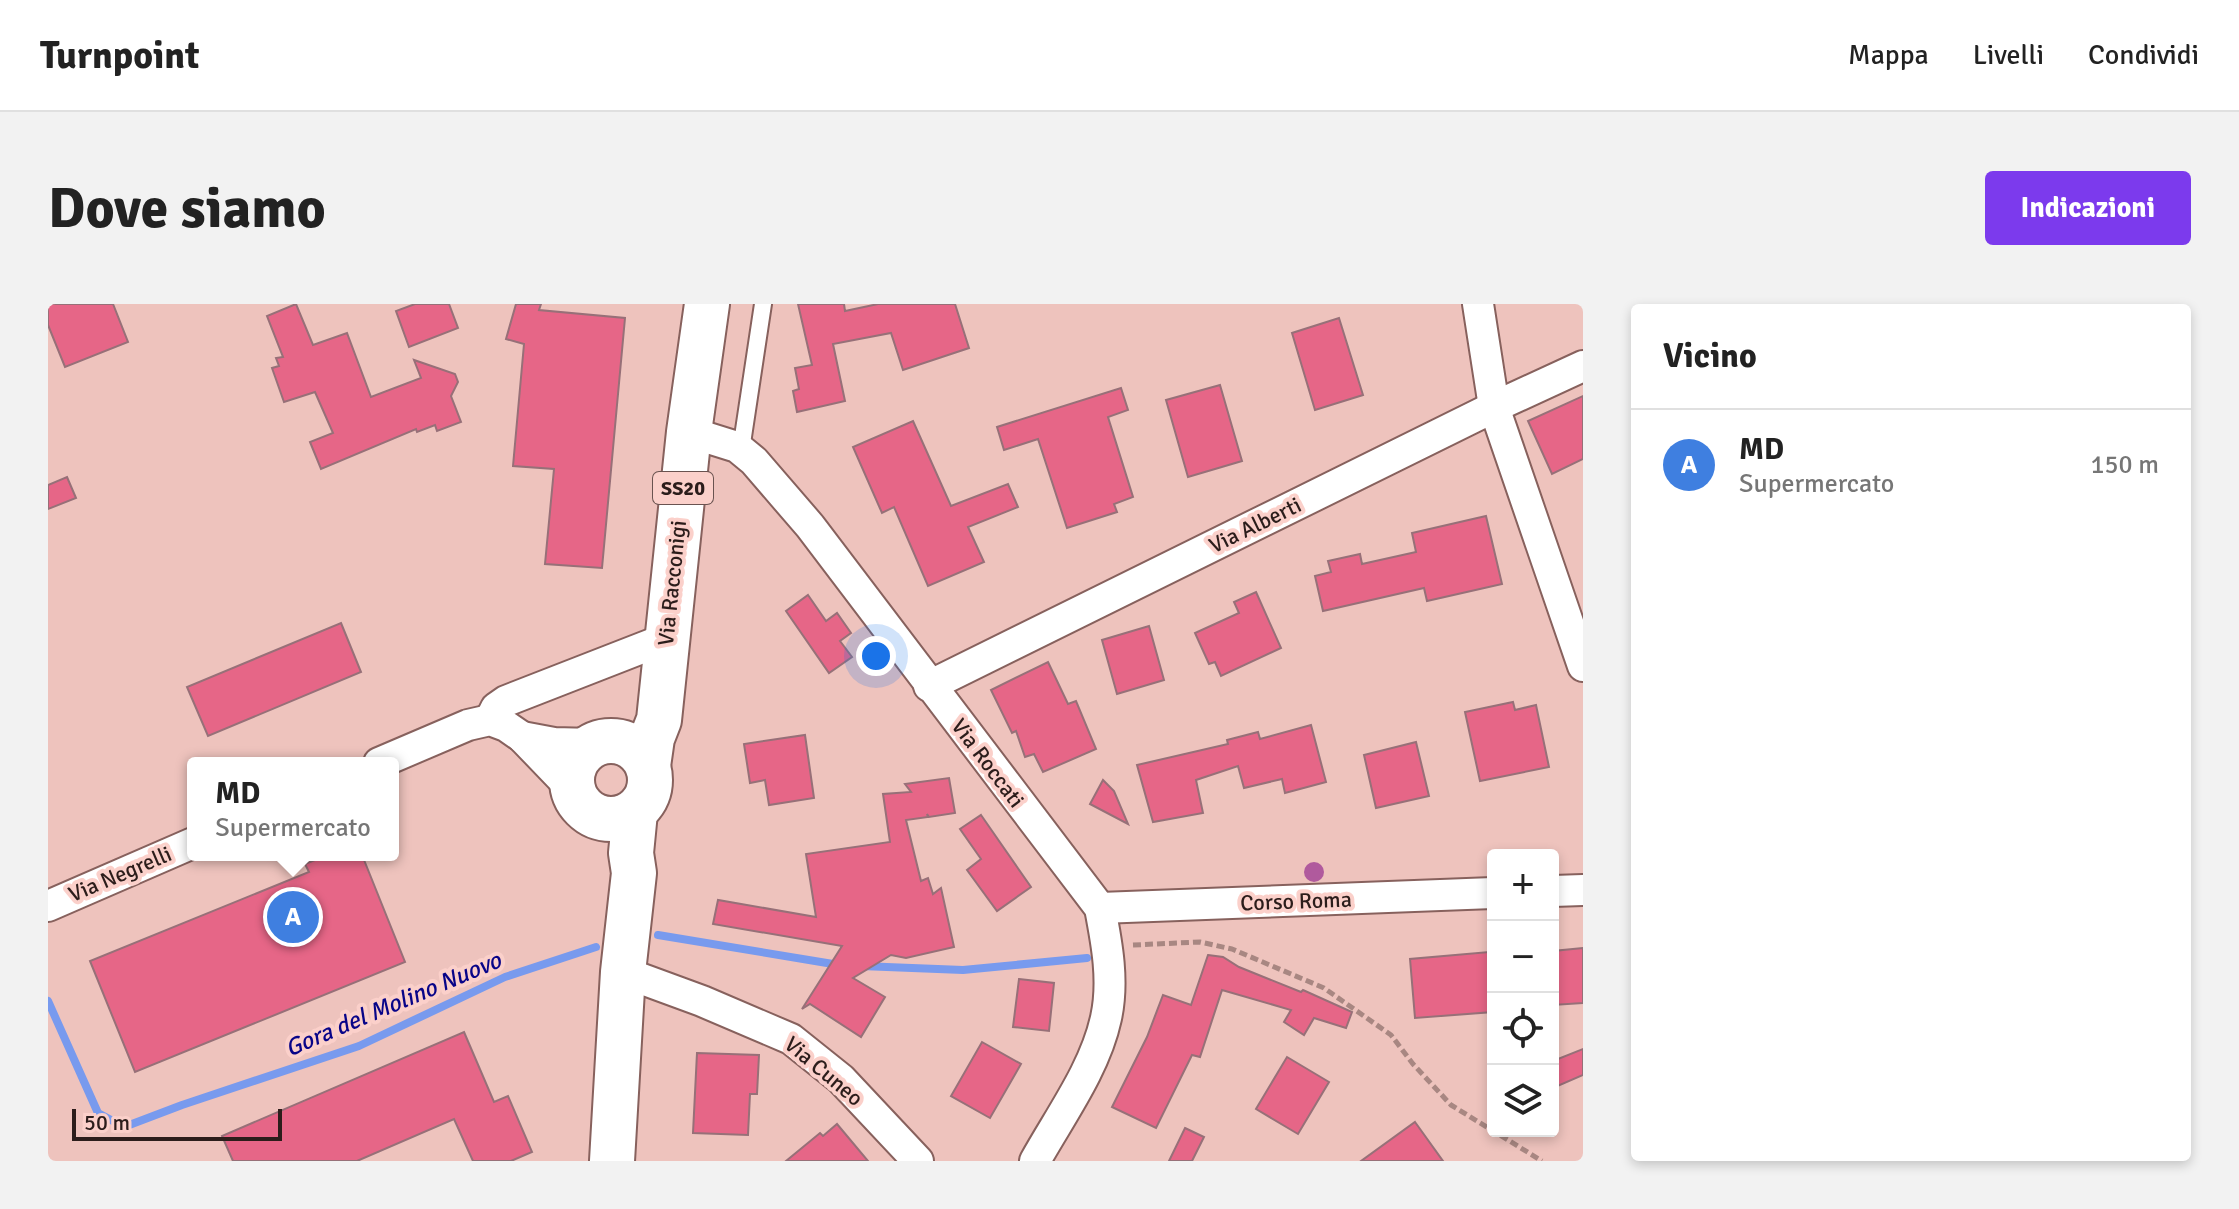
<!DOCTYPE html>
<html lang="it">
<meta charset="utf-8">
<style>
body{margin:0;font-family:Signika,sans-serif;background:#f2f2f2;color:#222}
.controls{position:absolute;right:24px;bottom:24px;display:grid;overflow:hidden;border-radius:8px;box-shadow:0 4px 12px #0003}
.controls button{width:72px;height:72px;display:grid;place-items:center;padding:0;border:0;border-bottom:2px solid #e0e0e0;background:#fff;color:#222;font:40px sans-serif}
.scale{position:absolute;left:24px;bottom:20px;width:210px;box-sizing:border-box;padding-left:8px;border:4px solid #2c1d1b;border-top:0;font-size:22px;line-height:28px;white-space:nowrap;color:#2c1d1b;-webkit-text-stroke:6px #fbd0ca;paint-order:stroke}
.you{position:absolute;left:828px;top:352px;width:28px;height:28px;margin:-20px;border:6px solid #fff;border-radius:50%;background:#1a73e8;box-shadow:0 0 0 12px #1a73e833}
.badge{display:grid;place-items:center;width:52px;height:52px;border-radius:50%;background:#7c3aed;color:#fff;font-size:26px;font-weight:700}
.pin{position:absolute;translate:-50% -50%;border:4px solid #fff;box-shadow:0 2px 8px #0006}
.popup{position:absolute;left:139px;top:453px;width:212px;height:104px;box-sizing:border-box;display:grid;place-content:center;border-radius:8px;background:#fff;filter:drop-shadow(0 2px 6px #0005);font-size:26px;white-space:nowrap;color:#767676}
.popup b{font-size:30px;color:#222}
.popup::after{content:'';position:absolute;left:50%;top:100%;margin-left:-16px;border:16px solid transparent;border-top-color:#fff}
.list{margin:0;padding:0;list-style:none}
h2{display:flex;justify-content:space-between;align-items:center;height:104px;margin:0;padding:0 32px;font-size:34px}
h2 small{font-size:26px;font-weight:400;color:#767676}
.list li{display:grid;grid-template-columns:52px 1fr auto;gap:24px;align-items:center;box-sizing:border-box;height:112px;padding:0 32px;border-top:2px solid #e0e0e0}
.list b{display:block;font-size:30px;white-space:nowrap}
.list p{margin:0;font-size:26px;white-space:nowrap;color:#767676}
.list em{font-size:26px;font-style:normal;color:#767676}
.icon{flex:none;width:44px;height:44px;fill:none;stroke:currentColor;stroke-width:2;stroke-linecap:round;stroke-linejoin:round}
.map{position:relative;flex:none;width:1535px;height:857px;overflow:hidden;border-radius:8px}
header{display:flex;align-items:center;gap:48px;box-sizing:border-box;height:112px;padding:0 40px;background:#fff;border-bottom:2px solid #e0e0e0}
header strong{font-size:38px}
nav{display:flex;gap:44px;margin-inline-start:auto;font-size:28px}
.intro{display:flex;align-items:center;justify-content:space-between;box-sizing:border-box;height:192px;padding:0 48px}
h1{margin:0;font-size:56px}
.button{padding:20px 36px;border-radius:8px;background:#7c3aed;color:#fff;font-size:28px;font-weight:700}
main{display:flex;gap:48px;padding:0 48px}
aside{flex:1;background:#fff;border-radius:8px;box-shadow:0 4px 12px #0003}
.map>svg:first-child{display:block}
</style>
<header>
<strong>Turnpoint</strong>
<nav><a>Mappa</a><a>Livelli</a><a>Condividi</a></nav>
</header>
<div class="intro"><h1>Dove siamo</h1><a class="button">Indicazioni</a></div>
<main>
<div class="map">
<svg width="1535" height="857" viewBox="0 0 1535 857">
<rect width="100%" height="100%" fill="#eec3bd"/>
<g fill="none" stroke-linecap="round" stroke-linejoin="round">
<g stroke="#789aee" stroke-width="8">
<polyline points="610,631 791,661"/>
<polyline points="813,662 915,666 1039,654"/>
<polyline points="0,697 50,809 76,823 134,801 311,742 457,673 548,643"/>
</g>
</g>
<g fill="#e66687" stroke="#977078" stroke-width="2">
<polygon points="0,0 65,0 80,38 17,63 0,21"/>
<polygon points="248,0 265,41 299,29 323,93 373,74 366,56 407,70 410,78 403,92 413,118 389,127 387,121 369,128 368,125 273,165 262,138 285,129 267,88 236,98 224,64 231,62 228,54 235,53 219,12"/>
<polygon points="367,0 401,0 410,24 361,43 348,7"/>
<polygon points="468,0 493,0 491,6 577,14 554,264 497,260 506,165 465,162 476,40 458,35"/>
<polygon points="750,0 796,0 797,7 830,0 907,0 921,44 855,66 843,29 785,40 797,97 749,108 745,87 751,85 747,64 764,61"/>
<polygon points="1291,14 1315,91 1267,106 1244,29"/>
<polygon points="1172,81 1194,157 1140,173 1118,96"/>
<polygon points="1073,84 1080,106 1060,113 1085,193 1066,200 1069,208 1019,224 990,135 956,146 949,123"/>
<polygon points="1535,92 1535,155 1504,170 1480,117"/>
<polygon points="865,117 903,202 960,180 970,203 920,223 936,258 880,282 846,203 834,209 805,143"/>
<polygon points="19,173 28,194 0,205 0,181"/>
<polygon points="1438,212 1454,280 1379,297 1376,284 1275,307 1267,272 1283,268 1280,257 1312,250 1314,260 1368,248 1364,229"/>
<polygon points="1208,288 1233,344 1173,372 1167,358 1161,360 1147,329 1191,309 1186,298"/>
<polygon points="760,291 778,317 789,309 803,329 792,337 804,353 781,369 738,307"/>
<polygon points="293,319 313,368 160,432 139,383"/>
<polygon points="1101,322 1116,376 1069,390 1054,336"/>
<polygon points="1000,358 1020,400 1028,397 1048,445 995,468 986,450 977,453 968,427 964,429 943,386"/>
<polygon points="1465,398 1467,406 1488,401 1501,463 1432,477 1417,408"/>
<polygon points="1263,421 1278,478 1237,489 1234,475 1196,484 1190,462 1148,476 1155,509 1105,518 1089,461 1180,440 1179,436 1210,428 1212,435"/>
<polygon points="757,431 766,494 721,501 717,476 702,479 696,440"/>
<polygon points="1368,438 1381,492 1328,504 1316,451"/>
<polygon points="901,474 907,509 881,513 879,510 880,513 858,516 873,577 880,574 885,590 893,584 906,643 858,654 843,651 805,674 837,693 813,733 762,700 754,705 794,642 665,620 670,596 768,613 758,550 842,538 835,490 863,488 857,480"/>
<polygon points="1055,476 1066,487 1080,520 1042,500"/>
<polygon points="933,511 983,583 949,607 919,566 933,555 912,525"/>
<polygon points="279,551 314,551 357,658 87,768 42,657 261,568 257,560"/>
<polygon points="1535,644 1535,699 1505,701 1505,647"/>
<polygon points="1441,648 1445,669 1445,708 1367,714 1362,655"/>
<polygon points="1160,651 1175,653 1191,663 1253,688 1255,686 1304,708 1298,724 1266,714 1256,731 1236,718 1243,706 1174,686 1152,753 1144,751 1108,824 1064,803 1099,733 1115,691 1143,701"/>
<polygon points="971,675 1006,679 1001,727 965,723"/>
<polygon points="416,728 446,798 460,792 484,848 463,857 425,857 406,815 309,857 185,857 174,832"/>
<polygon points="934,738 973,760 942,814 903,792"/>
<polygon points="1535,745 1535,771 1505,784 1505,757"/>
<polygon points="649,749 711,751 709,790 702,790 700,831 645,829"/>
<polygon points="1239,753 1281,778 1250,830 1208,805"/>
<polygon points="1367,818 1395,857 1313,857"/>
<polygon points="789,820 820,857 738,857 772,829 775,832"/>
<polygon points="1137,824 1156,833 1144,857 1121,857"/>
</g>
<g fill="none" stroke-linecap="round" stroke-linejoin="round">
<defs>
<polyline id="service" points="693,146 715,0"/>
<g id="minor">
<polyline points="1430,0 1446,103 1535,362"/>
<path d="M641,128L689,143L706,157L762,222L1052,604C1059,640 1066,678 1058,714C1047,765 1012,812 987,857"/>
<polyline points="881,382 1446,103 1535,62"/>
<polyline points="442,416 448,404 458,397 617,335"/>
<polyline points="474,433 506,439 546,440"/>
<polyline points="331,459 420,421 442,416 458,422 474,433 524,485"/>
<polyline points="1505,587 1535,586"/>
<polyline points="0,602 145,539"/>
<polyline points="1052,604 1445,589"/>
<polyline points="575,668 654,697 743,735 793,775 870,857"/>
</g>
<g id="primary">
<circle cx="563" cy="476" r="39"/>
<polyline points="600,462 604,434 611,416 641,128 659,0"/>
<polyline points="564,857 575,668 586,569 583,549 587,508"/>
</g>
</defs>
<use href="#service" stroke="#87615d" stroke-width="20"/>
<use href="#minor" stroke="#87615d" stroke-width="34"/>
<use href="#primary" stroke="#87615d" stroke-width="48"/>
<polyline stroke="#a88782" stroke-width="5" stroke-dasharray="8 4" stroke-linecap="butt" points="1085,641 1152,638 1184,645 1276,684 1343,731 1365,760 1403,801 1494,857"/>
<use href="#service" stroke="#fff" stroke-width="16"/>
<use href="#minor" stroke="#fff" stroke-width="30"/>
<use href="#primary" stroke="#fff" stroke-width="44"/>
</g>
<circle fill="#b05a9d" cx="1266" cy="568" r="10"/>
<g text-anchor="middle" dominant-baseline="central" stroke-width="8" stroke-linejoin="round" paint-order="stroke">
<rect fill="#fbd0ca" stroke="#6a5350" stroke-width="2" x="605" y="168" width="60" height="32" rx="6"/>
<g font-size="20" font-weight="bold" fill="#2c1d1b">
<text x="635" y="184">SS20</text>
</g>
<g font-size="22" fill="#2c1d1b" stroke="#fbd0ca">
<text transform="translate(1207 221) rotate(-26)">Via Alberti</text>
<text transform="translate(624 279) rotate(-84)">Via Racconigi</text>
<text transform="translate(940 459) rotate(53)">Via Roccati</text>
<text transform="translate(72 570) rotate(-23)">Via Negrelli</text>
<text transform="translate(1248 597) rotate(-2)">Corso Roma</text>
<text transform="translate(776 767) rotate(40)">Via Cuneo</text>
</g>
<g font-size="24" font-style="italic" fill="#080488" stroke="#fbd0ca">
<text transform="translate(345 700) rotate(-23)">Gora del Molino Nuovo</text>
</g>
</g>
</svg>
<div class="controls">
<button>+</button>
<button>−</button>
<button><svg class="icon" aria-label="locate" viewBox="0 0 24 24"><circle cx="12" cy="12" r="6"/><path d="M12 2v4M12 18v4M2 12h4M18 12h4"/></svg></button>
<button><svg class="icon" aria-label="layers" viewBox="0 0 24 24"><path d="M12 4l9 5-9 5-9-5zM3 14l9 5 9-5"/></svg></button>
</div>
<div class="scale">50 m</div>
<div class="you"></div>
<div class="pin badge" style="left:245px;top:613px;background:#3f7fe0">A</div>
<div class="popup"><b>MD</b>Supermercato</div>
</div>
<aside>
<h2>Vicino<small></small></h2>
<ul class="list">
<li><span class="badge" style="background:#3f7fe0">A</span><div><b>MD</b><p>Supermercato</p></div><em>150 m</em></li>
</ul>
</aside>
</main>
